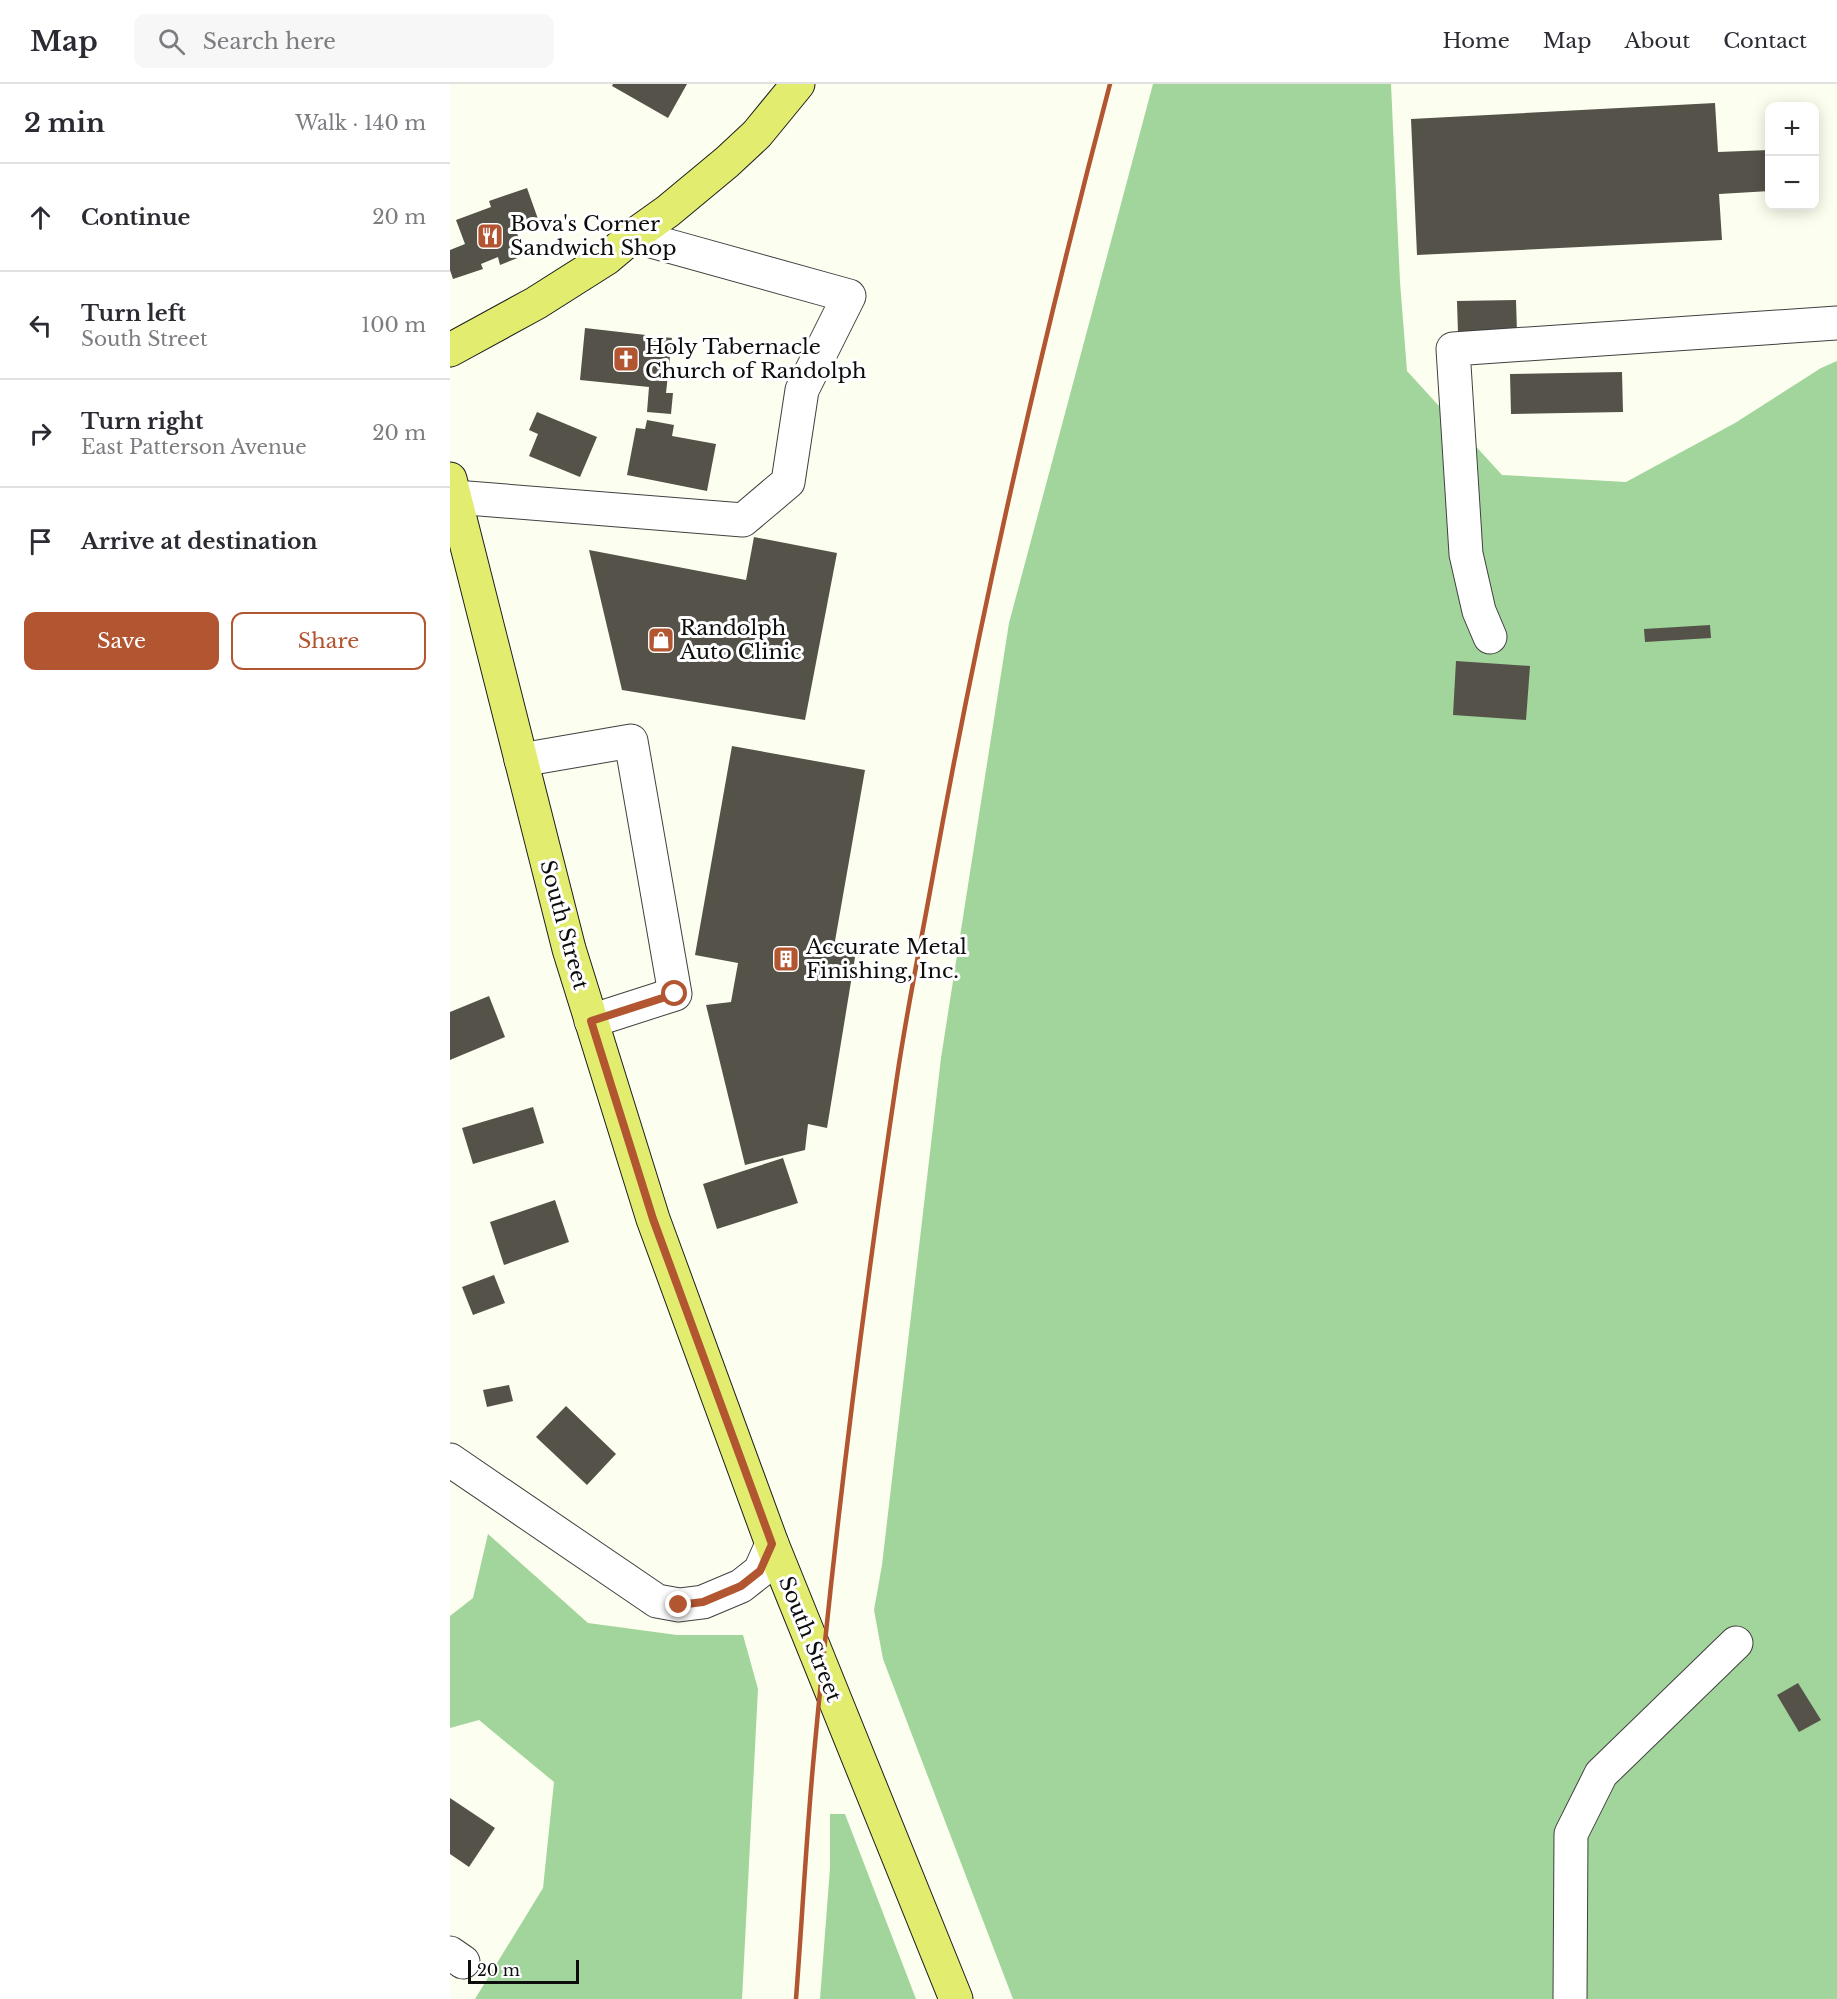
<!DOCTYPE html>
<meta charset="utf-8">
<style>
body{margin:0;font-family:"Libre Baskerville",serif;background:#f7f7f7;color:#2b2b33}
.controls{position:absolute;right:18px;top:18px;display:grid;overflow:hidden;border-radius:12px;box-shadow:0 3px 15px #0003}
.controls button{width:54px;height:54px;display:grid;place-items:center;padding:0;border:0;border-bottom:2px solid #e1e1e2;background:#fff;color:#2b2b33;font:30px sans-serif}
.scale{position:absolute;left:18px;bottom:15px;width:111px;box-sizing:border-box;padding-left:6px;border:3px solid #0d0d0d;border-top:0;font-size:16px;line-height:21px;white-space:nowrap;color:#0d0d0d;-webkit-text-stroke:4px #fff;paint-order:stroke}
.stop{position:absolute;width:18px;height:18px;margin:-14px;border:4px solid #b25531;border-radius:50%;background:#fff}
.stop.end{background:#b25531;border-color:#fff;box-shadow:0 2px 6px #0008}
.list{margin:0;padding:0;list-style:none}
h2{display:flex;justify-content:space-between;align-items:center;height:78px;margin:0;padding:0 24px;font-size:26px}
h2 small{font-size:20px;font-weight:400;color:#7c7c81}
.list li{display:grid;grid-template-columns:39px 1fr auto;gap:18px;align-items:center;box-sizing:border-box;height:108px;padding:0 24px;border-top:2px solid #e1e1e2}
.list b{display:block;font-size:22px;white-space:nowrap}
.list p{margin:0;font-size:20px;white-space:nowrap;color:#7c7c81}
.list em{font-size:20px;font-style:normal;color:#7c7c81}
.actions{display:flex;gap:12px;padding:18px 24px}
.actions a{flex:1;padding:14px 0;border:2px solid #b25531;border-radius:12px;text-align:center;font-size:21px;color:#b25531}
.actions .main{background:#b25531;color:#fff}
.icon{flex:none;width:33px;height:33px;fill:none;stroke:currentColor;stroke-width:2;stroke-linecap:round;stroke-linejoin:round}
.map{position:relative;flex:none;width:1387px;height:1915px;overflow:hidden}
header{display:flex;align-items:center;gap:36px;box-sizing:border-box;height:84px;padding:0 30px;background:#fff;border-bottom:2px solid #e1e1e2}
header strong{font-size:28px}
nav{display:flex;gap:33px;margin-inline-start:auto;font-size:21px}
.search{width:420px;height:54px;background:#f7f7f7;display:flex;align-items:center;gap:15px;box-sizing:border-box;padding:0 21px;border-radius:12px;color:#7c7c81;font-size:22px}
main{display:flex}
aside{flex:1;background:#fff}
.map>svg:first-child{display:block}
</style>
<header>
<strong>Map</strong>
<div class="search"><svg class="icon" aria-label="search" viewBox="0 0 24 24"><circle cx="10" cy="10" r="6"/><path d="M15 15l6 6"/></svg>Search here</div>
<nav><a>Home</a><a>Map</a><a>About</a><a>Contact</a></nav>
</header>
<main>
<aside>
<h2>2 min<small>Walk · 140 m</small></h2>
<ul class="list">
<li><svg class="icon" aria-label="ahead" viewBox="0 0 24 24"><path d="M12 20V5M6 11l6-6 6 6"/></svg><div><b>Continue</b></div><em>20 m</em></li>
<li><svg class="icon" aria-label="left" viewBox="0 0 24 24"><path d="M17 20v-9H6M10 6l-5 5 5 5"/></svg><div><b>Turn left</b><p>South Street</p></div><em>100 m</em></li>
<li><svg class="icon" aria-label="right" viewBox="0 0 24 24"><path d="M7 20v-9h11M14 6l5 5-5 5"/></svg><div><b>Turn right</b><p>East Patterson Avenue</p></div><em>20 m</em></li>
<li><svg class="icon" aria-label="arrive" viewBox="0 0 24 24"><path d="M6 21V4h12l-3 4 3 4H6"/></svg><div><b>Arrive at destination</b></div></li>
</ul>
<div class="actions"><a class="main">Save</a><a>Share</a></div>
</aside>
<div class="map">
<svg width="1387" height="1915" viewBox="0 0 1387 1915">
<rect width="100%" height="100%" fill="#fcfeef"/>
<g fill="#a2d59b">
<polygon points="703,0 941,0 950,198 957,287 1052,391 1176,398 1285,339 1371,284 1387,277 1387,1915 563,1915 433,1575 424,1526 432,1481 491,974 559,539"/>
<polygon points="38,1450 138,1539 227,1551 293,1551 308,1605 292,1915 25,1915 93,1804 104,1698 29,1636 0,1644 0,1532 23,1514"/>
<polygon points="380,1730 395,1730 466,1915 370,1915 380,1784"/>
</g>
<g fill="#55524a">
<polygon points="163,0 237,0 218,34 162,2"/>
<polygon points="1265,19 1268,68 1320,66 1320,107 1269,110 1272,156 967,171 961,35"/>
<polygon points="77,104 88,135 65,144 75,171 50,181 48,173 31,180 33,185 3,195 0,186 0,166 15,160 6,136 41,123 39,117"/>
<polygon points="1066,216 1067,249 1008,250 1007,217"/>
<polygon points="135,244 222,254 216,309 223,309 221,330 197,328 199,303 130,296"/>
<polygon points="1172,288 1173,328 1061,330 1060,290"/>
<polygon points="87,328 147,353 130,393 79,372 88,350 79,346"/>
<polygon points="197,336 224,341 222,352 266,360 257,407 177,391 186,344 195,345"/>
<polygon points="304,453 387,469 355,636 172,606 139,466 296,496"/>
<polygon points="1260,541 1261,554 1195,558 1194,545"/>
<polygon points="1006,577 1080,582 1076,636 1003,631"/>
<polygon points="282,662 415,686 385,857 407,861 377,1044 358,1040 355,1066 295,1081 256,921 281,918 288,879 245,871"/>
<polygon points="39,912 55,953 0,976 0,928"/>
<polygon points="83,1023 94,1059 23,1080 12,1044"/>
<polygon points="333,1074 348,1119 267,1145 253,1100"/>
<polygon points="105,1116 119,1158 54,1181 40,1138"/>
<polygon points="44,1191 55,1219 23,1231 12,1203"/>
<polygon points="59,1301 63,1317 37,1323 33,1306"/>
<polygon points="116,1322 166,1370 137,1401 86,1353"/>
<polygon points="1348,1599 1371,1636 1349,1648 1327,1611"/>
<polygon points="0,1714 45,1744 19,1783 0,1770"/>
</g>
<g fill="none" stroke-linecap="round" stroke-linejoin="round">
<defs>
<g id="minor">
<polyline points="5,413 293,436 338,398 352,306 399,212 183,152"/>
<polyline points="1040,553 1029,527 1016,470 1003,265 1387,239"/>
<polyline points="71,676 181,657 225,910 141,937"/>
<polyline points="0,1376 207,1517 229,1521 253,1518 291,1502 310,1487 322,1460"/>
<polyline points="0,1869 13,1878"/>
<polyline points="1120,1915 1121,1750 1151,1690 1286,1559"/>
</g>
<g id="major">
<polyline points="0,266 86,219 157,174 183,152 218,127 277,78 307,50 348,0"/>
<polyline points="0,395 119,865 203,1135 322,1460 506,1915"/>
</g>
</defs>
<use href="#minor" stroke="#404040" stroke-width="35"/>
<use href="#major" stroke="#1e1e1e" stroke-width="35"/>
<use href="#minor" stroke="#fff" stroke-width="33"/>
<use href="#major" stroke="#e2ed6f" stroke-width="33"/>
<path stroke="#b25531" stroke-width="4.5" d="M346,1915C352,1837 356,1759 363,1681C384,1451 413,1221 447,993C457,925 471,858 483,791C531,524 591,262 660,0"/>
</g>
<g fill="none" stroke-linecap="round" stroke-linejoin="round">
<polyline stroke="#b25531" stroke-width="8" points="225,910 141,937 203,1135 322,1460 310,1487 291,1502 253,1518 229,1521"/>
</g>
<defs>
<symbol id="restaurant-square" viewBox="-11 -11 22 22"><rect x="-9" y="-9" width="18" height="18" rx="4" fill="#b25531" stroke="#fff"/><path d="M-5-6h1v4h1v-4h1v4h1v-4h1v5L-1.5 .5V6h-2V.5L-5-1ZM5-6V6H3V1.5H1.5Q1.5-4 5-6Z" fill="#fff"/></symbol>
<symbol id="church-square" viewBox="-11 -11 22 22"><rect x="-9" y="-9" width="18" height="18" rx="4" fill="#b25531" stroke="#fff"/><path d="M-1.2-6h2.4v3.5h3.3v2.4h-3.3V6h-2.4V-.1h-3.3v-2.4h3.3Z" fill="#fff"/></symbol>
<symbol id="shop-square" viewBox="-11 -11 22 22"><rect x="-9" y="-9" width="18" height="18" rx="4" fill="#b25531" stroke="#fff"/><path d="M-5-2.5h2.3a2.7 3.5 0 0 1 5.4 0H5L5.5 6h-11ZM-1.5-2.5h3a1.5 2.3 0 0 0-3 0Z" fill="#fff"/></symbol>
<symbol id="building-square" viewBox="-11 -11 22 22"><rect x="-9" y="-9" width="18" height="18" rx="4" fill="#b25531" stroke="#fff"/><path d="M-4-6H4V6H1V3H-1V6H-4ZM-2.5-4.3h1.7v1.8h-1.7ZM.8-4.3h1.7v1.8H.8ZM-2.5-1h1.7V.8h-1.7ZM.8-1h1.7V.8H.8Z" fill="#fff"/></symbol>
</defs>
<g fill-rule="evenodd">
<use href="#restaurant-square" x="25" y="137" width="30" height="30"/>
<use href="#church-square" x="161" y="260" width="30" height="30"/>
<use href="#shop-square" x="196" y="541" width="30" height="30"/>
<use href="#building-square" x="321" y="860" width="30" height="30"/>
</g>
<g text-anchor="middle" dominant-baseline="central" stroke-width="6" stroke-linejoin="round" paint-order="stroke">
<g font-size="21" fill="#0d0d0d" stroke="#fff" text-anchor="start">
<text x="60" y="140">Bova's Corner<tspan x="60" dy="24">Sandwich Shop</tspan></text>
<text x="195" y="263">Holy Tabernacle<tspan x="195" dy="24">Church of Randolph</tspan></text>
<text x="230" y="544">Randolph<tspan x="230" dy="24">Auto Clinic</tspan></text>
<text x="356" y="863">Accurate Metal<tspan x="356" dy="24">Finishing, Inc.</tspan></text>
</g>
<g font-size="21" fill="#0d0d0d" stroke="#fff">
<text transform="translate(114 841) rotate(75)">South Street</text>
<text transform="translate(360 1555) rotate(68)">South Street</text>
</g>
</g>
</svg>
<div class="controls">
<button>+</button>
<button>−</button>
</div>
<div class="scale">20 m</div>
<div class="stop" style="left:225px;top:910px"></div>
<div class="stop end" style="left:229px;top:1521px"></div>
</div>
</main>
